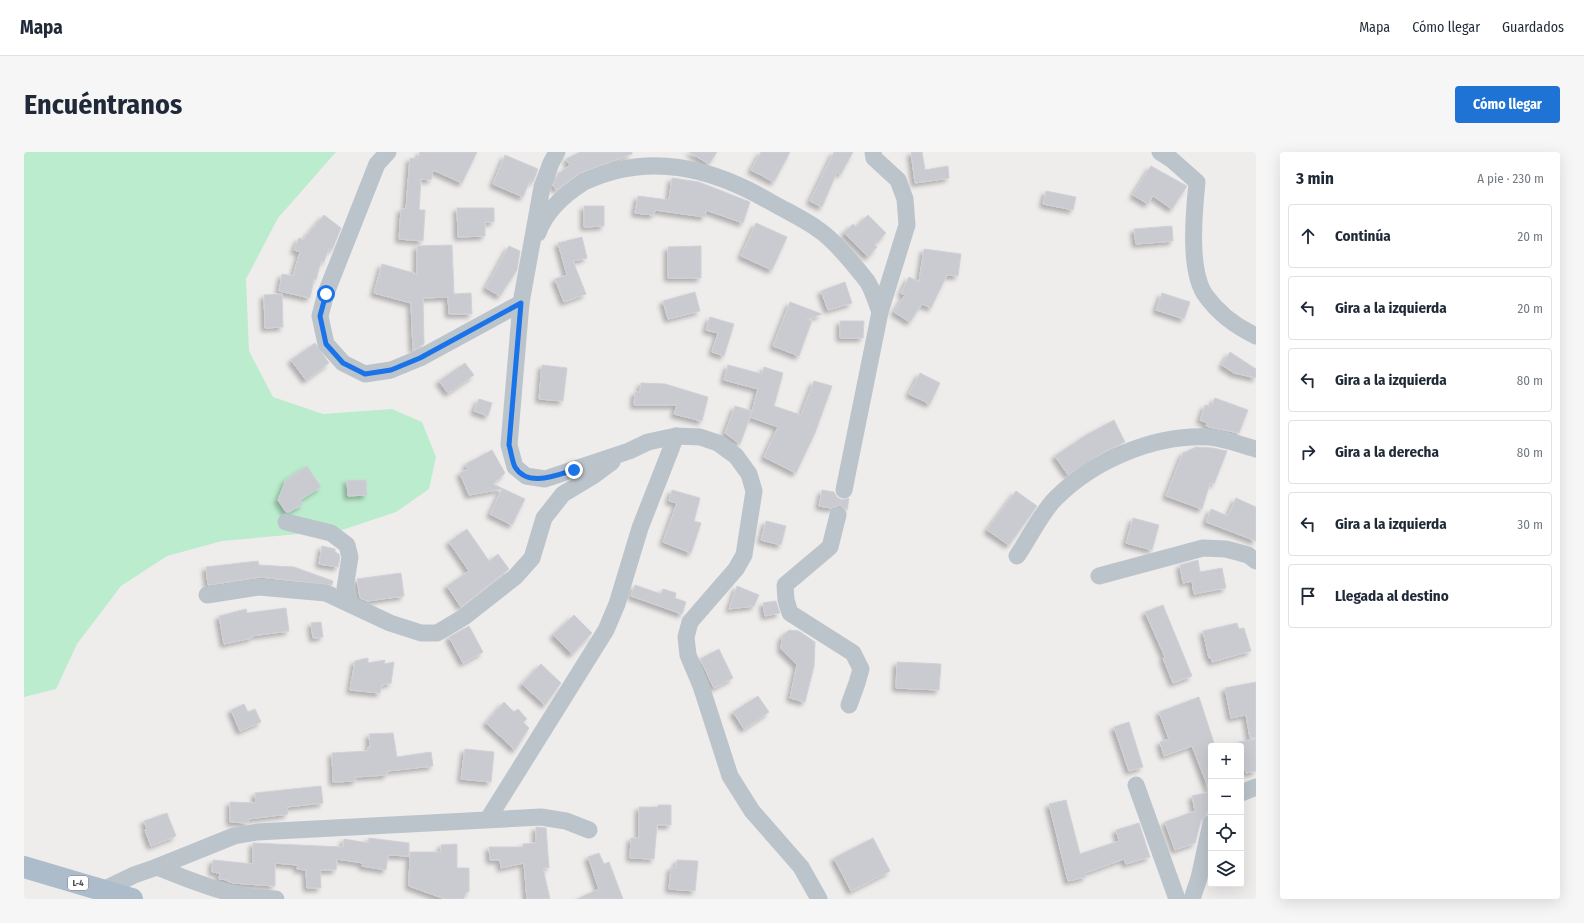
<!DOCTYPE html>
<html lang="es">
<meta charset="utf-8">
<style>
body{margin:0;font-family:"Fira Sans Condensed",sans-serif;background:#f6f6f7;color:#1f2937}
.controls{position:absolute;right:12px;bottom:12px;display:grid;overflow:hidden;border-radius:4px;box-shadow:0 4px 16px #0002}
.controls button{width:36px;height:36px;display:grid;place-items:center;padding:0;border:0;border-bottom:1px solid #e0e1e3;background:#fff;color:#1f2937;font:20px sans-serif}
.stop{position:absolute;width:12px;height:12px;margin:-9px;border:3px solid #1a73e8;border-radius:50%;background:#fff}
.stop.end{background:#1a73e8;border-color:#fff;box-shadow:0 1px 4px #0008}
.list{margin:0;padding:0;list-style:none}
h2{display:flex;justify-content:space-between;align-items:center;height:52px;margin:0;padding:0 16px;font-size:17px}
h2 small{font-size:13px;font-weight:400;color:#747a83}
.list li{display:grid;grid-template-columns:26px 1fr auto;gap:12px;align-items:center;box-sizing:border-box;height:64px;margin:0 8px 8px;padding:0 8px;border:1px solid #e0e1e3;border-radius:4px}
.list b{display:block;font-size:15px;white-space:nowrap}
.list em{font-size:13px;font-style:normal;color:#747a83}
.icon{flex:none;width:22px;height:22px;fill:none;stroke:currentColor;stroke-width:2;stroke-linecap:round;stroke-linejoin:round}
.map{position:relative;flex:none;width:1232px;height:747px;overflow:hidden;border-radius:4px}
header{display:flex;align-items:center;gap:24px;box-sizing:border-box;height:56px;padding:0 20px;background:#fff;border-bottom:1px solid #e0e1e3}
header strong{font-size:19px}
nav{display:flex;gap:22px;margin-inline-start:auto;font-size:14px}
.intro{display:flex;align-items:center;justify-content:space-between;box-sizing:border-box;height:96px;padding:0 24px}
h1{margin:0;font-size:28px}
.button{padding:10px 18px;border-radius:4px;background:#1f73d5;color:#fff;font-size:14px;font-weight:700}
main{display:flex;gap:24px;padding:0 24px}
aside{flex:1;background:#fff;border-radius:4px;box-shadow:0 4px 16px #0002}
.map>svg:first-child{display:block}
</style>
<header>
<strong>Mapa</strong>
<nav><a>Mapa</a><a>Cómo llegar</a><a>Guardados</a></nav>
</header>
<div class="intro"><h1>Encuéntranos</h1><a class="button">Cómo llegar</a></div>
<main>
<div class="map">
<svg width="1232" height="747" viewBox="0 0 1232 747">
<defs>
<filter id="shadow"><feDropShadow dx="-3.5" dy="3.5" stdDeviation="2" flood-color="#0004"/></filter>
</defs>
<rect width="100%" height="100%" fill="#efecec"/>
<polygon fill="#bbeccd" points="0,0 312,0 254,66 222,127 225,199 249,245 299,262 368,257 398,270 412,305 405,337 372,360 318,378 198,389 143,404 97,434 53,492 32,537 0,545"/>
<g fill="#c9cbd1" stroke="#d0d2d8" filter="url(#shadow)">
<polygon points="396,0 453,0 438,31 409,18 407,28 397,27 395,58 401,58 399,89 375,87 377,57 382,57 386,6 394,7"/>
<polygon points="556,0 608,0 608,2 556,21 532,38 529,33 534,22 546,13 542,7"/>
<polygon points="665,0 693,0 685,12"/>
<polygon points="737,0 766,0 750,30 727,18"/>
<polygon points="810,0 829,0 817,22 813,20 798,55 786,49"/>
<polygon points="887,0 898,0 901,18 924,14 925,26 891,31"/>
<polygon points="481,3 514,17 509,30 506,28 499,45 469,32"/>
<polygon points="1127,14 1163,34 1148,57 1129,44 1124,52 1109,43"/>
<polygon points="648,26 675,30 726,50 719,71 682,58 681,65 631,58 630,63 611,61 614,44 645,48"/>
<polygon points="1022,39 1052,45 1049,58 1019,52"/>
<polygon points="560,54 580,54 580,74 560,75"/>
<polygon points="433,56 470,56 470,70 461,70 461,84 434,85"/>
<polygon points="300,63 317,76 308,98 305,96 300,110 297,109 292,128 290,127 286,146 255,139 258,122 269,124 276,100 270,98 275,86 279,88"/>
<polygon points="844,63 862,81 850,93 853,95 844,105 820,81 829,72 832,75"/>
<polygon points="732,71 763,85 748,118 717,104"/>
<polygon points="1148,74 1149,89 1112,92 1110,77"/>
<polygon points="558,85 563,106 549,109 562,142 540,150 531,127 543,123 534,91"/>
<polygon points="428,93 430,142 447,141 448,162 425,162 424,145 399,146 400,192 389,198 387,151 350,141 358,112 393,122 393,94"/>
<polygon points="485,94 496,99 493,118 476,144 462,136"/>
<polygon points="677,94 677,126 644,126 644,95"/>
<polygon points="900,97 937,102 934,124 923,123 907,156 898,152 886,170 870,160 881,143 877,141 885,125 895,130"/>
<polygon points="821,130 828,151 804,158 797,139"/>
<polygon points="671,140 676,159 644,167 639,149"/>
<polygon points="1138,141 1166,150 1160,167 1132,158"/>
<polygon points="258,142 259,175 241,176 240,143"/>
<polygon points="766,150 798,162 782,168 788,168 775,204 749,194"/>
<polygon points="686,165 710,172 700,204 688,200 694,181 682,178"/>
<polygon points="816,169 840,169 839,186 816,186"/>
<polygon points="291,191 305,211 282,228 267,208"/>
<polygon points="1206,200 1232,217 1232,226 1210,221 1198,213"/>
<polygon points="441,211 450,223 424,241 415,229"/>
<polygon points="518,213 543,216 539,249 515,247"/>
<polygon points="704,213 738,222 740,215 759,221 750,254 777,263 790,229 808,234 791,281 772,321 740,305 754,275 726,265 728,260 716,292 701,281 711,254 728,259 734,237 700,228"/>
<polygon points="896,221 916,231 906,252 885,242"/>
<polygon points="617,231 641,232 684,245 678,269 650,262 653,253 610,253 611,240 616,240"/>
<polygon points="1191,246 1224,258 1215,281 1185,275 1182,274 1183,271 1176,268 1181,253 1187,255"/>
<polygon points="455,247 468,251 464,264 450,259"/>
<polygon points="1090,268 1101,290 1078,301 1044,323 1031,304 1062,283"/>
<polygon points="1172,295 1189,296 1203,299 1190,332 1186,331 1178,357 1142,344 1159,301"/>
<polygon points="468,298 481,321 469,332 501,347 488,373 466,362 478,337 445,343 436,321 444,317 442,312"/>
<polygon points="283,314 297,335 276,348 279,352 265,360 262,360 254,348 262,328"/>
<polygon points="323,328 342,328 343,343 324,344"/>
<polygon points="648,338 676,346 670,369 677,371 667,401 639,390 653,351 645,349"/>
<polygon points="798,338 810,340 813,345 818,348 825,346 823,358 816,353 807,356 795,354"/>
<polygon points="992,339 1013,354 985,393 963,378"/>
<polygon points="1212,346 1232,355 1232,389 1182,370 1187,357 1204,364"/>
<polygon points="1109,366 1135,373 1128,398 1102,391"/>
<polygon points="742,369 762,374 757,393 737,388"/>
<polygon points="443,377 465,409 474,402 485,417 437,455 423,434 445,419 425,390"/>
<polygon points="298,394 311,397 311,400 315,402 316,405 314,415 295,412"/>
<polygon points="1174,408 1176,420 1198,416 1202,436 1170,442 1168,429 1159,431 1156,413"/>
<polygon points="234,409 235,413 270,415 309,429 308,433 236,425 184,433 182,415"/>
<polygon points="377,421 380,444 343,449 336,446 333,427"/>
<polygon points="611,433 637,442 639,437 652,441 651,446 662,450 658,462 607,444"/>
<polygon points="713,434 735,443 730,454 705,457"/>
<polygon points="752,449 756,461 741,464 739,451"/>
<polygon points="1139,453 1168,524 1149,531 1139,506 1141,505 1121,460"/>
<polygon points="262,456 265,479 227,484 228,486 200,492 195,464 222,457 223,461"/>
<polygon points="550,463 568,481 548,502 529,483"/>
<polygon points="297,470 299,485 289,486 287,471"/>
<polygon points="1213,471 1215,477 1220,476 1227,499 1188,510 1187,505 1185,506 1179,479"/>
<polygon points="445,474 459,500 439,511 425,485"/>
<polygon points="765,478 775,479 791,490 790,514 781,550 766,546 773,513 757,497 758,485"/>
<polygon points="695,497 709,526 690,536 676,507"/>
<polygon points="344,506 344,511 361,508 360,512 370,510 367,531 358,533 356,541 326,538 331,509"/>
<polygon points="873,510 917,512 915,538 872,536"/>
<polygon points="517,512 537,531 521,553 498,532"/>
<polygon points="1232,530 1232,586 1226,586 1222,563 1207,566 1201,536"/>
<polygon points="734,544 745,560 720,577 709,560"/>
<polygon points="1175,545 1191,594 1187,594 1187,653 1183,662 1177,668 1171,691 1151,698 1141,670 1171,659 1168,644 1186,640 1168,594 1140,604 1136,590 1145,587 1135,560"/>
<polygon points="480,550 490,560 494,557 503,567 499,570 505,576 491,598 462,571"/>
<polygon points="220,552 224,560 231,557 237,570 216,579 207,558"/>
<polygon points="1105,570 1119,615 1105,619 1090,575"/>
<polygon points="369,581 373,605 407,600 409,614 363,619 363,623 331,625 332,629 309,630 308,601 344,599 344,595 346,595 345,582"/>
<polygon points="1232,587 1232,619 1222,621 1215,590"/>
<polygon points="441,597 470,600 467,630 437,627"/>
<polygon points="297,634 299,651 263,655 264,662 224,667 224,671 206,670 206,650 232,651 231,641"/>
<polygon points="1042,648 1056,702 1095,689 1092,678 1115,671 1126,705 1102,712 1100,707 1061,721 1062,725 1044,729 1025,652"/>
<polygon points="634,653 647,653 647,673 633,673 630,707 606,706 607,686 615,686 615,655 634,655"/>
<polygon points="143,661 152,684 127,694 121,678 123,677 120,669"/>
<polygon points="512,675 522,676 525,716 519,716 526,747 503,747 500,711 477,716 476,708 466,708 465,695 499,695 499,692 512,691"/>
<polygon points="345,686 385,691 385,704 364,703 362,718 338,714 339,711 313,707 312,718 296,718 297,736 283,736 282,718 273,717 274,713 251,711 251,734 209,731 203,729 204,728 195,727 196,721 188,720 189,708 229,712 229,691 319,695 320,687 344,691"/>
<polygon points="849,686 866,719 827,739 810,706"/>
<polygon points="433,692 433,716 445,716 445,740 443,740 439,747 421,747 385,734 386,700 417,700 417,693"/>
<polygon points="575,701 580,712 585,710 599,747 553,747 575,737 564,705"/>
<polygon points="653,708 674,709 671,739 645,737 647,715 652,716"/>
</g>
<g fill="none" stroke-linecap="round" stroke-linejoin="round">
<g stroke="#bbc4cb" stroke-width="17">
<polyline points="364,0 353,12 302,141 296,164 302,192 319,211 341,222 367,218 396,206 497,151"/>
<polyline points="533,0 527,11 518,35 497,151 485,293 491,315 502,324 521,327 605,299 624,290 652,284 676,285 694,291 712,304 725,322 730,339 720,403 712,417 666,470 662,485 664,503 677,534 706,624 728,659 777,715 795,747"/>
<path d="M1136,0L1147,7L1173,30C1170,60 1164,120 1182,144C1195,162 1213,175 1232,184"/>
<path d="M514,81C522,58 541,42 560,30C624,0 686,15 745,49C762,59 780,67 795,78C810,88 832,115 843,129C849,138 852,150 856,160"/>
<polyline points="820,338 856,160 883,73 881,47 874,28 850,6 849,0"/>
<polyline points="814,363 806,395 761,433 762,448 766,461 829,501 837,517 833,531 825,553"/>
<polyline points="262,370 307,381 323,393 326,405 321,436 326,451"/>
<path d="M993,404C1004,388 1019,358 1032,346C1070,308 1131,282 1185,285C1200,286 1217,293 1232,297"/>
<polyline points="1075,424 1179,396 1202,397 1224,403 1232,409"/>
<polyline points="183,443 235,435 302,441 366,471 397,481 413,481 440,465 491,425 508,406 520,366 539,342 569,324 588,310"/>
<polyline points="1112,633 1153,747"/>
<polyline points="1217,641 1232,635"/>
<polyline points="464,667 582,478 593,452 616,376 652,284"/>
<polyline points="133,715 210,684 233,680 517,665 542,669 565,678"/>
<path d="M79,738L110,723L133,715C172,731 210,746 252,747"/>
<polyline points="1168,747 1175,726 1187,671"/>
</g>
<polyline stroke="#acbcca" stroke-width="22" points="0,715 108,747"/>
</g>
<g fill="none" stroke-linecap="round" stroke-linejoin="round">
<path stroke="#1a73e8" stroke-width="5" d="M302,142L296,164L302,192L319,211L341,222L367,218L396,206L497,151L485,293C487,299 488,309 491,315C504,336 533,323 550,318"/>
</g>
<g text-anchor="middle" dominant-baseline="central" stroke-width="3" stroke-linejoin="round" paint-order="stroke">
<rect fill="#fff" stroke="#7d848a" stroke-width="1" x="44" y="724" width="20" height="14" rx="3"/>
<g font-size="9" font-weight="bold" fill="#455058">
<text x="54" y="731">L-4</text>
</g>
</g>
</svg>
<div class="controls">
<button>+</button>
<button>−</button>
<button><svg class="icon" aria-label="locate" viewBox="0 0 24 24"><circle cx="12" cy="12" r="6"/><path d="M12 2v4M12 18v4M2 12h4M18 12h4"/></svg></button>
<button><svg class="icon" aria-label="layers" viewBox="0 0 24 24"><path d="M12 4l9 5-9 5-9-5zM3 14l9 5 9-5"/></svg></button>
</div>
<div class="stop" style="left:302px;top:142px"></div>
<div class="stop end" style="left:550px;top:318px"></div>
</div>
<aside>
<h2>3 min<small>A pie · 230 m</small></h2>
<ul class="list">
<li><svg class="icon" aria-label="ahead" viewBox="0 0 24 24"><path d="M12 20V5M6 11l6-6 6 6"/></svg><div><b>Continúa</b></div><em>20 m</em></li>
<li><svg class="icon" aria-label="left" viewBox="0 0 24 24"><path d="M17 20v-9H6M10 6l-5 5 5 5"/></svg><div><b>Gira a la izquierda</b></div><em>20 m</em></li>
<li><svg class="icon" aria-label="left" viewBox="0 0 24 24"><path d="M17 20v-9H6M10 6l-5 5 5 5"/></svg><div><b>Gira a la izquierda</b></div><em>80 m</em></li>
<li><svg class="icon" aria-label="right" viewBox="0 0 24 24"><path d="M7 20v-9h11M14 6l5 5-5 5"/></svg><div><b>Gira a la derecha</b></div><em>80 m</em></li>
<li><svg class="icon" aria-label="left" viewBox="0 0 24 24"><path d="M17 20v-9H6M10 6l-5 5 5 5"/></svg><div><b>Gira a la izquierda</b></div><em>30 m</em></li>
<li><svg class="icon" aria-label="arrive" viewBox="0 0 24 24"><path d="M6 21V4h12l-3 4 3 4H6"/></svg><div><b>Llegada al destino</b></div></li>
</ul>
</aside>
</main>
